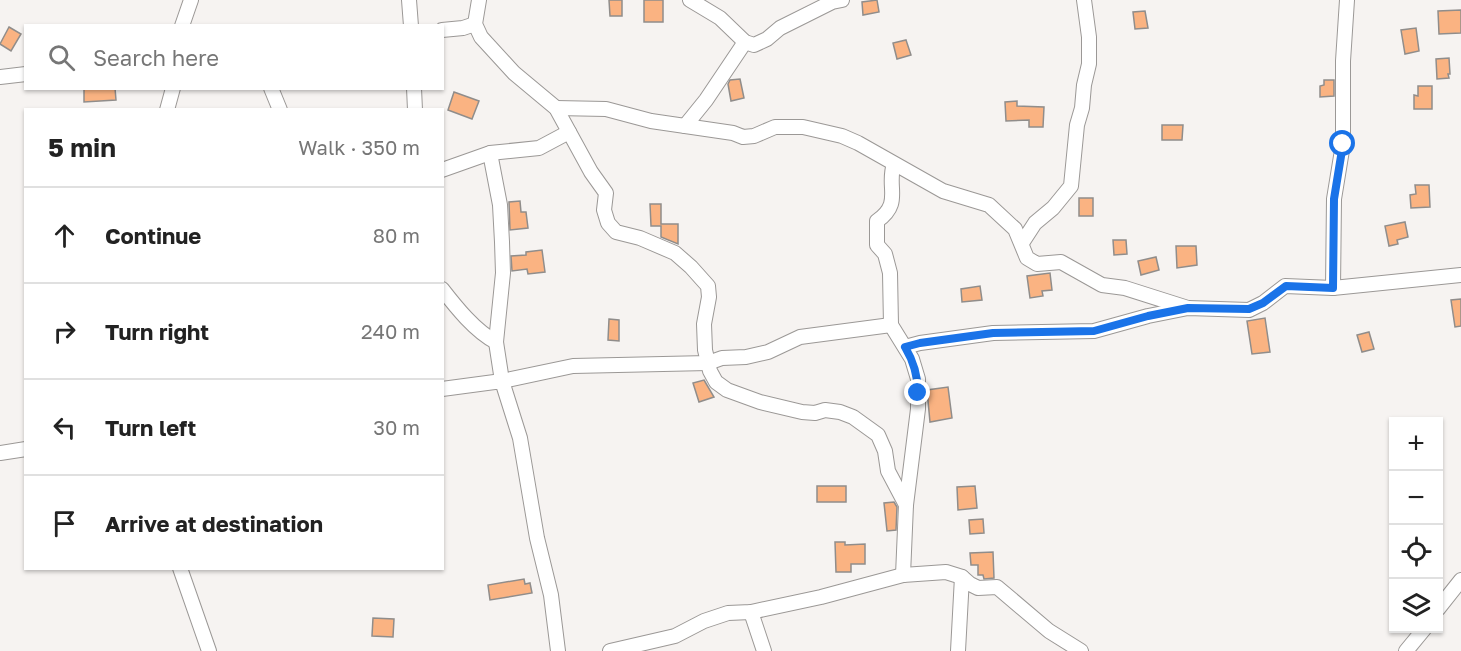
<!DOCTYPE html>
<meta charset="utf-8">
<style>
body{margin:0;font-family:"Golos Text",sans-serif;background:#f2f2f2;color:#222}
.controls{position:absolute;right:18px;bottom:18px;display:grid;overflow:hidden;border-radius:0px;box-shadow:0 2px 4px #0004}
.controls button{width:54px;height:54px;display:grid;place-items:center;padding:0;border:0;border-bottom:2px solid #e0e0e0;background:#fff;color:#222;font:30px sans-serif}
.stop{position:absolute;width:18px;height:18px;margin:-14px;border:4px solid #1a73e8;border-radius:50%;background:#fff}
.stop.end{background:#1a73e8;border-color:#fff;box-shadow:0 2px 6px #0008}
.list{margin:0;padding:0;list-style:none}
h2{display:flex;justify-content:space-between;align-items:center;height:78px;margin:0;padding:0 24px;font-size:26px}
h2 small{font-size:20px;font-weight:400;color:#767676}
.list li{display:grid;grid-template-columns:39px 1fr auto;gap:18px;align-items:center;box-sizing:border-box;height:96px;padding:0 24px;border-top:2px solid #e0e0e0}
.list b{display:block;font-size:22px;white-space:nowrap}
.list em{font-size:20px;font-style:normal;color:#767676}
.icon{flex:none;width:33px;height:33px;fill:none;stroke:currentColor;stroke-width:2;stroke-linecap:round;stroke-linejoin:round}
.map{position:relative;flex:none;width:1461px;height:651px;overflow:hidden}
.search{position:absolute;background:#fff;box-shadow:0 2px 4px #0004;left:24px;top:24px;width:420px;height:66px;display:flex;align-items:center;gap:15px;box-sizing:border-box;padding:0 21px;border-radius:0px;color:#767676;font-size:22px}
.panel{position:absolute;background:#fff;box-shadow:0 2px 4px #0004;left:24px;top:108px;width:420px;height:462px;border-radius:0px}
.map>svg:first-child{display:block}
</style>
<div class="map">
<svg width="1461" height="651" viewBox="0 0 1461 651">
<rect width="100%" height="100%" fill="#f6f3f1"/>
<g fill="#fab382" stroke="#908d8b" stroke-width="1.5">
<polygon points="609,0 622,0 622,16 610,16"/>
<rect x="644" y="0" width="19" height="22"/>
<polygon points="877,0 879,12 863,15 862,2"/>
<polygon points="1461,10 1461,33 1439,34 1438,11"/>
<polygon points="1145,11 1148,28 1135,29 1133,12"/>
<polygon points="9,27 21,34 11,51 0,44"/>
<polygon points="1416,28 1419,51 1405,54 1401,30"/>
<polygon points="906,40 911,55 897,59 893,43"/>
<polygon points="1449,58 1450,74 1448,74 1449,78 1437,79 1436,59"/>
<polygon points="740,79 744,98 731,101 728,84 730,80"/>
<polygon points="1324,80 1334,80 1334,96 1320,97 1320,86 1324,85"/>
<polygon points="1418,86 1432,86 1432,109 1414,109 1414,95 1418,96"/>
<polygon points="84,88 115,88 116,100 84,102"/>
<polygon points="454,92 479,101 472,119 448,110"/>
<polygon points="1017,101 1017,106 1044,107 1043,127 1029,127 1029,120 1006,121 1005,102"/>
<polygon points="1162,125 1183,125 1182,140 1162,140"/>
<polygon points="1415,185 1429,185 1430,207 1411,208 1410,195 1416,194"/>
<rect x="1079" y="198" width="14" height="18"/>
<polygon points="520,201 521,212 526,212 528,228 510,230 509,202"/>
<polygon points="650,204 661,204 661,224 678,224 678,244 661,237 661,226 651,226"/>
<polygon points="1405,222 1408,237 1397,240 1398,244 1389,246 1385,226"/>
<polygon points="1113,240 1126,240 1127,254 1114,255"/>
<polygon points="1176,246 1196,246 1197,265 1177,268"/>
<polygon points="542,250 545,272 528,274 527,269 512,271 511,256 526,255 526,252"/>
<polygon points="1156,257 1159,270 1141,275 1138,261"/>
<polygon points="1050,273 1052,290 1042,291 1043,296 1030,298 1027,276"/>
<polygon points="980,286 982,300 962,302 961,289"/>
<polygon points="1461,299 1461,326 1455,327 1451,300"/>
<polygon points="1265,318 1270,352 1252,354 1247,321"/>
<polygon points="609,319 619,320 619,341 608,340"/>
<polygon points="1369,332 1374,349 1362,352 1357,335"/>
<polygon points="704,380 714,397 699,402 693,383"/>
<polygon points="948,387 952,418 930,422 927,390"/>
<rect x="817" y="486" width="29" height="16"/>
<polygon points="975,486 977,508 958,510 957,487"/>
<polygon points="894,502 897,507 896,530 887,531 884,503"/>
<polygon points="983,519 984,533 970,534 969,520"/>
<polygon points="835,542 845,542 845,545 865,544 865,564 851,564 851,572 836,572"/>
<polygon points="993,552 994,578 984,579 983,575 978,575 978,565 971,565 970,553"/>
<polygon points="524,579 525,584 530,583 532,593 490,600 488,585"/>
<polygon points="373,618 394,619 393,637 372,636"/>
</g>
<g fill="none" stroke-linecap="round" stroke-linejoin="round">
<defs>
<g id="street">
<polyline points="409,0 411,26"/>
<polyline points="479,0 475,24 481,37 514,73 556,108 591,172 606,193 604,210 608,223 616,232 640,238 675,253 691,267 708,286 709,297 704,324 705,350 710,371 716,382 727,390 760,402 802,412 815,413 825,410 840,412 853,417 878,435 885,451 888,471 906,505 903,575"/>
<polyline points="690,0 720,18 745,42 754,45 767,39 780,28 832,2 842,0"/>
<polyline points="182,26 191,0"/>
<polyline points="442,30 463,28 475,24"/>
<polyline points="0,77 26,74"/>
<polyline points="271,88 280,110"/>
<polyline points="414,88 415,110"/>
<polyline points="556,108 606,109 651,121 733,133 743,137 754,136 775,127 803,127 842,136 858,143 943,191 989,205 1015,229 1027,258 1037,264 1061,262 1102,285 1125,288 1188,308"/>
<polyline points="167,110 173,88"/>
<polyline points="685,126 706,100 745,42"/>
<polyline points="490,153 500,205 502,242 503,273 496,342 502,381 573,366 708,363 722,358 746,357 768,352 800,337 891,325"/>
<path d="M894,164C886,187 903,203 877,221V245L885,254L890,273L891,325L912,359L918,379V409L906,505"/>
<polyline points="442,170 490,153 539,148 569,132"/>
<polyline points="1022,243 1035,223 1053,208 1071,186 1077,125 1082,108 1084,85 1089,64 1089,37 1084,0"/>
<polyline points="1333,288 1334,199 1343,144 1343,61 1347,0"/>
<path d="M442,289C456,307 475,331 496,342"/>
<polyline points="905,347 920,343 993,333 1094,331 1148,316 1188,308 1249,310 1263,303 1285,286 1333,288 1461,275"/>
<polyline points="442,389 502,381 520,438 537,538 551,595 558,651"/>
<polyline points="0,453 26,449"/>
<polyline points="180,568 209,651"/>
<polyline points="1438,609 1461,580"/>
<polyline points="751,612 764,651"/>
<polyline points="610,651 675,636 704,621 728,613 751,612 821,597 903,575 946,572 962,577 970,584 978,588 997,587 1049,631 1081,651"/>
<polyline points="958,651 962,577"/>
<polyline points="1406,651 1425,628"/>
</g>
</defs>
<use href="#street" stroke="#9b9896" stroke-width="16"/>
<use href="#street" stroke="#fff" stroke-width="14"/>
</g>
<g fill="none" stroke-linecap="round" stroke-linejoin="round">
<path stroke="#1a73e8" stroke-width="8" d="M918,393C918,376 914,362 905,347L920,343L993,333L1094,331L1148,316L1188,308L1249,309L1263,303L1286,286L1333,288L1334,199L1343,144"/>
</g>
</svg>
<div class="controls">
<button>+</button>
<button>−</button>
<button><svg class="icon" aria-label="locate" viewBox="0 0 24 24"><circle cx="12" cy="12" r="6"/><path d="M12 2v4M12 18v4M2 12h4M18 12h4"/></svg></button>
<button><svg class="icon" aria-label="layers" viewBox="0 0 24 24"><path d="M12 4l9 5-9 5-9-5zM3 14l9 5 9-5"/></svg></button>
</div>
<div class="stop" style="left:1343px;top:144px"></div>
<div class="stop end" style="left:918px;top:393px"></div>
<div class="search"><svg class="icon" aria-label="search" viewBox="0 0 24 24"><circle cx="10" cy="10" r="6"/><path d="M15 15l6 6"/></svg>Search here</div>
<section class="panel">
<h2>5 min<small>Walk · 350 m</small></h2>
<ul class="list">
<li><svg class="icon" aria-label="ahead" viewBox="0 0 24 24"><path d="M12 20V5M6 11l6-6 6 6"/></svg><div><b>Continue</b></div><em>80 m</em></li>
<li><svg class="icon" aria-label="right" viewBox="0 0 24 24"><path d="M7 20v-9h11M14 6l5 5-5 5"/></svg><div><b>Turn right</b></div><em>240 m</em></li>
<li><svg class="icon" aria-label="left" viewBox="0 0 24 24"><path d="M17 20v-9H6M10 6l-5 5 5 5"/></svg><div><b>Turn left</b></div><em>30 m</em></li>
<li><svg class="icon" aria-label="arrive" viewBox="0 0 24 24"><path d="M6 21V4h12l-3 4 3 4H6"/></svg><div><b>Arrive at destination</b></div></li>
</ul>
</section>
</div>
